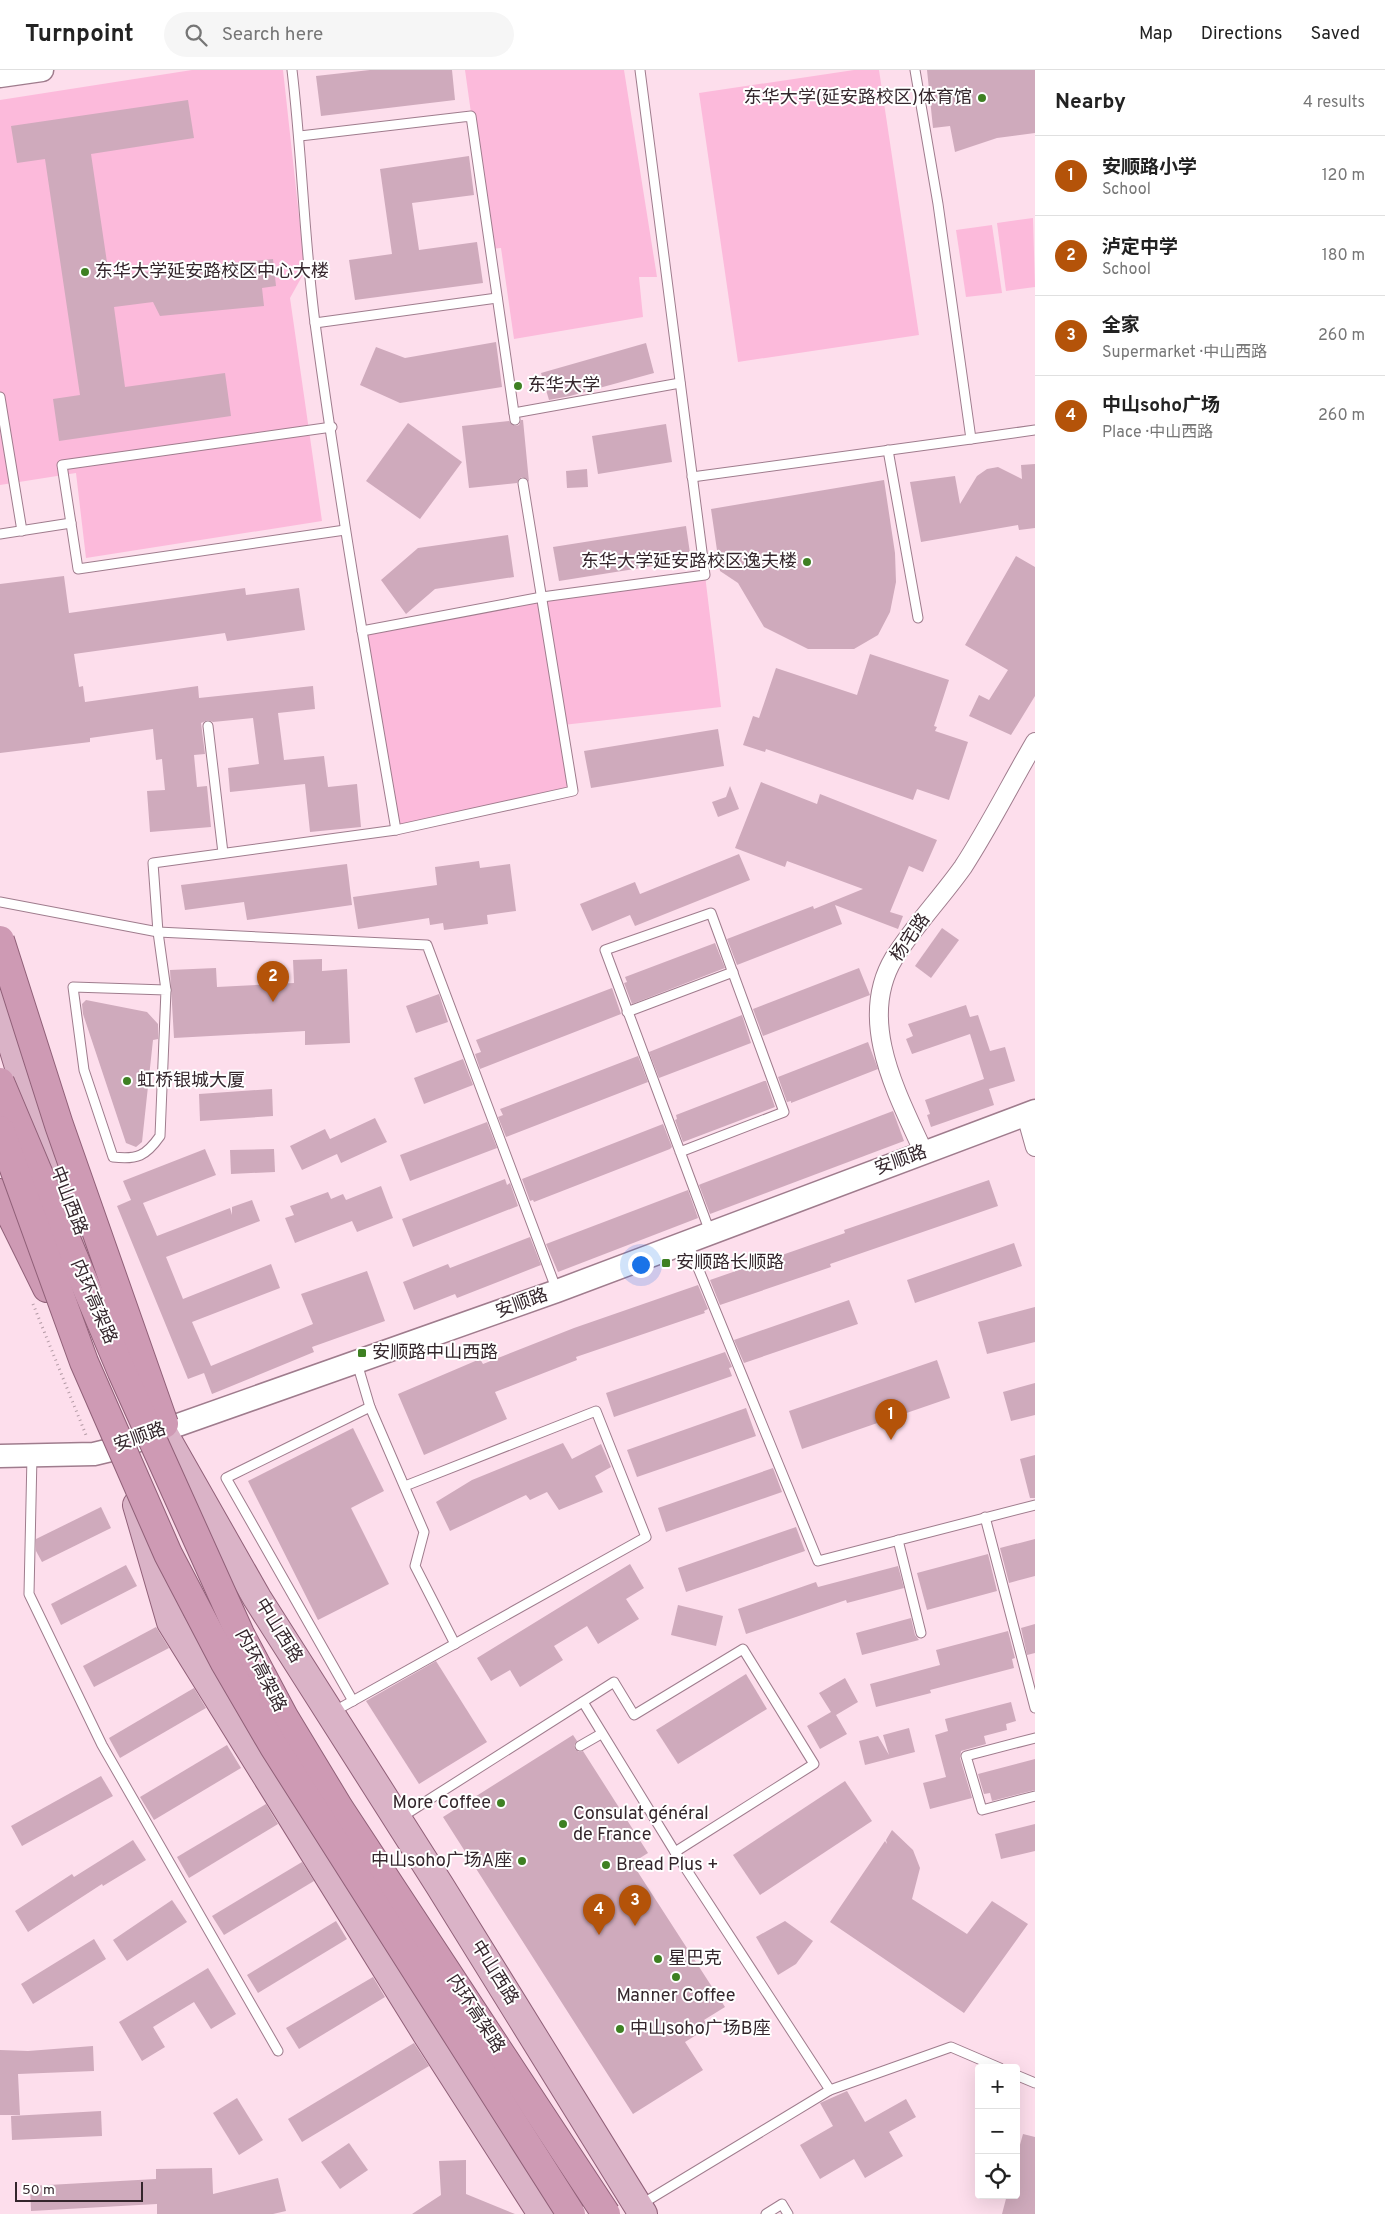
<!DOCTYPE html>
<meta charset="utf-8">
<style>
body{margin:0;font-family:Overpass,"Noto Sans SC",sans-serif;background:#f6f6f6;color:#222}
.controls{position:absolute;right:15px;bottom:15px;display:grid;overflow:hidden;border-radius:5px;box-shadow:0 5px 20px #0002}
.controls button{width:45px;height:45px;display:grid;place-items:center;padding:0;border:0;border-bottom:1px solid #e0e0e0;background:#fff;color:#222;font:25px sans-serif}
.scale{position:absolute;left:15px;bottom:12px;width:128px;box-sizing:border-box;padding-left:5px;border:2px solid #34262c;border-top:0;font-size:14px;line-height:18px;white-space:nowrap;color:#34262c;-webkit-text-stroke:4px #fff;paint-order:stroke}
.you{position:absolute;left:640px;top:1194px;width:18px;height:18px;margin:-12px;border:4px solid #fff;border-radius:50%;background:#1a73e8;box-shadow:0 0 0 8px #1a73e833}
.badge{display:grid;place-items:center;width:32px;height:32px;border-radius:50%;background:#b45309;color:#fff;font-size:16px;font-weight:700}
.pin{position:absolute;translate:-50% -41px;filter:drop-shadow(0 1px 2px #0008)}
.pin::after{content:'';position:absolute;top:26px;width:18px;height:15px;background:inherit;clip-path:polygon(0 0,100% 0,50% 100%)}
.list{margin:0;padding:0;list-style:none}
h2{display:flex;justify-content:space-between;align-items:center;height:65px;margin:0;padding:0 20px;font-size:21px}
h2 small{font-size:16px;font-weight:400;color:#767676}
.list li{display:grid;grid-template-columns:32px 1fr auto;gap:15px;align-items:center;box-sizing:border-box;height:80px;padding:0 20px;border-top:1px solid #e0e0e0}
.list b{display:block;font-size:19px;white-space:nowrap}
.list p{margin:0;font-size:16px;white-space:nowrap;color:#767676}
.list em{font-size:16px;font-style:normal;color:#767676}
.icon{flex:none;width:28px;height:28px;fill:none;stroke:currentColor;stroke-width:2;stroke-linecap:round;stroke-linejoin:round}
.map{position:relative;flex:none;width:1035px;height:2144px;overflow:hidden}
header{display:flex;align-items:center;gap:30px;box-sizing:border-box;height:70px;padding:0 25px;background:#fff;border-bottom:1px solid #e0e0e0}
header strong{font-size:24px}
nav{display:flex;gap:28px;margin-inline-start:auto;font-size:18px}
.search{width:350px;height:45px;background:#f6f6f6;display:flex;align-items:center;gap:12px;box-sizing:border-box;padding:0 18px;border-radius:28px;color:#767676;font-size:19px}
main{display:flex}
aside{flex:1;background:#fff}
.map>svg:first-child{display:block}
</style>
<header>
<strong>Turnpoint</strong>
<div class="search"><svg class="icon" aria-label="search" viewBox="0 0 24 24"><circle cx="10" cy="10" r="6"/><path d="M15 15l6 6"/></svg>Search here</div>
<nav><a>Map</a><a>Directions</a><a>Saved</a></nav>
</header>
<main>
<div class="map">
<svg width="1035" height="2144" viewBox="0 0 1035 2144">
<rect width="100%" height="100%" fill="#fddeec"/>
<g fill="#fcbadb">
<polygon points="192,0 283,0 305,201 290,228 322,451 86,488 76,403 0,415 0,30"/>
<polygon points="465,0 624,0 657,207 639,207 643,247 514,269 501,178 490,179"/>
<polygon points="854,0 879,0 919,265 738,292 699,23"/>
<polygon points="1033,148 1035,217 1006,221 997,153"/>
<polygon points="992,155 1002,223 966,227 956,160"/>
<polygon points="705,505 721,637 563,655 573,721 396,760 362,561"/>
</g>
<g fill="#cfaabc">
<polygon points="370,0 452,0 455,30 321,46 316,6"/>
<polygon points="927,0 1035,0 1035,63 997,68 955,82 950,56 933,58"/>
<polygon points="188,30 194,68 91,84 109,206 273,189 276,216 262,218 264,236 160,246 153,232 114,237 125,317 225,303 231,346 59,371 53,329 80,325 45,89 17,93 11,56"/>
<polygon points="469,86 474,125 412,133 419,180 477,172 483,213 355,230 349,190 392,184 380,99"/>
<polygon points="496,272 502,317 400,333 360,315 376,277 405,288"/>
<polygon points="646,273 654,303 570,326 549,330 541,303"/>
<polygon points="521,350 523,350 529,412 527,409 522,407 519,409 517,413 469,418 462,356 509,351 515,356 519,355"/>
<polygon points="408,353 462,392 420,449 366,411"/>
<polygon points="666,354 672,392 598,404 592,366"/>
<polygon points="1035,394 1035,458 1019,460 1018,455 921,472 910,412 955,406 960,434 977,406 987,399 998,397 1022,409 1021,395"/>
<polygon points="587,399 588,417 567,418 566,401"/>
<polygon points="884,410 895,483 896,512 890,542 878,565 854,579 808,579 764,557 738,513 720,501 711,439"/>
<polygon points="686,456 691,490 559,511 553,477"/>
<polygon points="508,465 514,507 435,519 406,544 381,510 418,478"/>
<polygon points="1016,486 1035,497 1035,626 1011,665 969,646 979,625 989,630 1008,600 965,575"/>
<polygon points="64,506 69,543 245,518 246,525 299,518 305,560 227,571 225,563 74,584 79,617 83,616 85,632 198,616 199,628 313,616 315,639 278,643 284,690 324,686 328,717 357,714 361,757 310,762 305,714 230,722 228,698 259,694 253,648 213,652 208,650 201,653 205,684 194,685 197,717 207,716 211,757 150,762 147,721 165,720 162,689 156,690 153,659 90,668 90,672 0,683 0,514"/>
<polygon points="870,584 949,610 934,656 937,657 935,661 968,672 949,730 917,719 913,730 766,679 765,682 743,675 753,646 759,648 776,598 857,625"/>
<polygon points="718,659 724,696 591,718 584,681"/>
<polygon points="761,712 817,734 820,724 937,770 923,802 909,796 890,842 903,846 898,859 835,835 842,854 737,895 727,869 813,836 814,839 863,819 787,791 785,797 735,778"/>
<polygon points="730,716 739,739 718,747 712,732 726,727"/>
<polygon points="739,784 750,810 635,856 630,845 592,861 580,834 635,812 640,824"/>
<polygon points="479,791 480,798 510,794 516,841 487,845 488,854 444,860 443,853 430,855 429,848 358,859 353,827 437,815 435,797"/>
<polygon points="347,794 352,835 247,850 244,832 185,840 181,815"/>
<polygon points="942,858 959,870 931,908 915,896"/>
<polygon points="715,873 725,898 632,934 624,913 627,912 625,907"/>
<polygon points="322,889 322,901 347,899 350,973 305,975 305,961 174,968 170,900 216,898 217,917 294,913 293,890"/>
<polygon points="859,898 870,925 763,966 753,939"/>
<polygon points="612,918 621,944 480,999 475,984 481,982 476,970"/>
<polygon points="439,924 448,952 416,963 406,936"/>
<polygon points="86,930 147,942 158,954 158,969 153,970 142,1072 136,1077 126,1073 83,944 82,934"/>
<polygon points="966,935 970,947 978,945 990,981 1005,977 1015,1011 989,1019 994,1035 931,1057 927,1045 930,1044 925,1030 984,1009 970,964 912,984 906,969 913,966 908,954"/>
<polygon points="742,945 751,973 659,1008 649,982"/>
<polygon points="868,972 878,999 791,1033 791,1031 787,1032 778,1007"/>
<polygon points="638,986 648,1012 506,1067 498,1047 503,1045 500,1039"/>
<polygon points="463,989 473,1015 424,1034 414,1008"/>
<polygon points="764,1011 766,1011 775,1037 683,1072 675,1050 677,1049 676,1045"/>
<polygon points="272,1019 273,1046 200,1051 199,1024"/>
<polygon points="893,1041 904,1071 710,1144 699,1115 701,1114"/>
<polygon points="375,1048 387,1072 341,1093 337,1084 302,1100 290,1076 325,1059 330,1069"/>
<polygon points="487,1052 497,1078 410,1111 400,1085"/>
<polygon points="663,1054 672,1077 670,1079 534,1132 533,1130 530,1131 522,1109"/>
<polygon points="205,1079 216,1105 143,1133 157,1166 230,1138 232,1145 232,1137 252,1130 260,1151 166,1187 183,1229 271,1194 280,1218 192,1252 211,1296 313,1254 301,1224 367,1201 385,1251 312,1277 314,1282 212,1324 204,1303 188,1309 117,1136 131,1130 123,1111"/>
<polygon points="274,1079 275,1102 231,1104 230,1080"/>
<polygon points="505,1109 507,1115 510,1113 518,1136 413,1177 402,1149"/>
<polygon points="989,1110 998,1136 830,1194 831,1197 720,1235 710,1210 845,1163 844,1160"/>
<polygon points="381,1116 393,1148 357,1162 352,1151 295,1173 285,1148 294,1145 290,1136 328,1122 331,1129 343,1124 346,1130"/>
<polygon points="688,1120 698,1148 558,1202 546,1174"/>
<polygon points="530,1167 541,1195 457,1228 455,1224 414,1240 403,1212 448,1194 450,1198"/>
<polygon points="1014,1173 1022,1196 915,1233 907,1210"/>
<polygon points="698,1215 708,1239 704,1241 705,1243 576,1287 577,1290 495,1322 507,1349 424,1385 398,1324 480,1289 483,1294 574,1258"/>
<polygon points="849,1230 858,1254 744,1293 734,1270"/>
<polygon points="1035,1237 1035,1272 987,1284 978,1252"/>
<polygon points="725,1282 732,1297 729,1298 732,1306 614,1347 606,1323"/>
<polygon points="937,1290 950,1328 802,1379 789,1341"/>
<polygon points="1035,1313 1035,1345 1011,1351 1003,1322"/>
<polygon points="746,1338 756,1366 637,1407 627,1380"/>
<polygon points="353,1358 384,1421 351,1438 389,1514 318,1550 248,1411"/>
<polygon points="563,1373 572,1389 601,1374 611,1397 595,1406 603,1422 559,1440 547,1422 530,1430 526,1425 450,1461 436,1432 472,1410"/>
<polygon points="1035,1385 1035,1428 1030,1428 1020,1389"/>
<polygon points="773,1398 782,1422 666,1462 658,1438"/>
<polygon points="101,1437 111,1458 42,1492 36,1481 36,1469"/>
<polygon points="796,1457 805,1481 686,1522 678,1498"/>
<polygon points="1035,1469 1035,1506 1009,1513 1000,1478"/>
<polygon points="988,1484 997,1521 927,1540 917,1503"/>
<polygon points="630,1494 644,1518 626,1529 639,1549 598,1574 587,1556 554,1576 563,1590 520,1617 510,1600 491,1611 477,1588"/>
<polygon points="126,1495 137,1516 61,1555 51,1534"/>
<polygon points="898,1496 904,1518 847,1533 846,1530 746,1564 738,1539 816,1512 818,1517"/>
<polygon points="678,1535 723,1546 716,1576 671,1565"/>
<polygon points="911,1548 915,1565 919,1570 862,1585 856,1563"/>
<polygon points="1035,1554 1035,1583 1027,1585 1021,1558"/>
<polygon points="156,1557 169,1578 94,1617 83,1596"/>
<polygon points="1008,1561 1015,1588 1012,1589 1014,1598 930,1620 931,1623 876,1637 870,1614 940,1595 936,1580"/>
<polygon points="436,1591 487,1672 419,1714 366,1631"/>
<polygon points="746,1604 767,1639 678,1694 656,1660"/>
<polygon points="845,1608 858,1632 836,1645 847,1664 820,1679 807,1656 831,1642 819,1623"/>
<polygon points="194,1618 206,1638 120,1688 109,1668"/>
<polygon points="1011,1632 1016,1651 1006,1654 1007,1660 984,1666 986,1674 961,1681 960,1688 972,1728 930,1739 923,1713 946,1707 935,1665 948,1661 945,1649"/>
<polygon points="909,1658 915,1682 865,1695 859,1671 878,1666 889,1685 883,1665"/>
<polygon points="573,1665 577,1671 574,1675 575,1679 579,1682 583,1681 648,1783 632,1793 725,1937 704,1950 709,1957 685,1972 703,2000 633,2044 443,1747"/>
<polygon points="227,1675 241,1698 154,1750 140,1727"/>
<polygon points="1035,1689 1035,1720 992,1731 990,1723 984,1724 978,1704"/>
<polygon points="101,1706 113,1726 22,1776 11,1756"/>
<polygon points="845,1711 872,1751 760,1825 733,1785"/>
<polygon points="266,1734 278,1754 189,1808 177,1787"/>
<polygon points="1035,1754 1035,1781 1001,1789 995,1764"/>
<polygon points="892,1760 913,1780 920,1798 912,1829 967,1864 992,1831 1028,1854 964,1943 830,1852 885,1771 887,1774 886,1770"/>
<polygon points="133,1770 146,1790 103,1816 102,1814 28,1862 15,1841 72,1804 74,1807"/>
<polygon points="302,1792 314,1811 224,1865 212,1846"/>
<polygon points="172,1830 187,1852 127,1891 113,1870"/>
<polygon points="336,1851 347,1869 258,1923 247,1905"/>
<polygon points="785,1851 813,1871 796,1894 778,1905 756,1867"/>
<polygon points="94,1869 106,1889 33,1934 21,1914"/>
<polygon points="208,1898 236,1944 211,1959 194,1932 153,1957 165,1977 142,1991 119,1952"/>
<polygon points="373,1907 385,1927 299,1979 286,1958"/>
<polygon points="414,1973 429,1996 302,2072 288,2049"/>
<polygon points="93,1976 94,2001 18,2004 20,2045 0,2045 0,1980 28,1981"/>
<polygon points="847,2021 865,2052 906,2029 916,2047 889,2062 903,2086 865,2108 854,2089 820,2109 800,2075 833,2056 820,2033"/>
<polygon points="237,2028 263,2070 239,2085 213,2043"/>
<polygon points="101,2041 102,2066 12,2070 11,2046"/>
<polygon points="1023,2064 1035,2067 1035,2144 1002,2144 1007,2125 1016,2125 1016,2089"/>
<polygon points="349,2073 368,2100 340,2119 321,2092"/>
<polygon points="466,2090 466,2124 515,2144 412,2144 441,2125 439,2091"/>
<polygon points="212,2098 213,2124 278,2108 286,2141 273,2144 157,2144 157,2134 31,2141 30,2116 156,2109 156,2099"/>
</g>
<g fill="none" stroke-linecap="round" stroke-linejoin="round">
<defs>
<g id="service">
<path d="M292,0C302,84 304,169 315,253C338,423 367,592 396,760"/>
<polyline points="300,66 471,46 515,350"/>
<polyline points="315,253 497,228"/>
<polyline points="0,327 22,461"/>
<polyline points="514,343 680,313"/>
<polyline points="332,357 62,395 78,499 345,460"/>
<polyline points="971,369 1035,360"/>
<polyline points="888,380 918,548"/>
<polyline points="692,407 971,369 938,134 915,0"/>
<polyline points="0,464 71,453"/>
<polyline points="362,561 542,527 705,505 640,0"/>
<polyline points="208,656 223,783"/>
<polyline points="0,832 158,862 427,875 557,1221"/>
<path d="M73,917L166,920L160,1066C146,1086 137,1090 113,1087L84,1000Z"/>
<polyline points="166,920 158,862 153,793 396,760 573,721 523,413"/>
<polyline points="627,942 733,902"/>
<polyline points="680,1082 784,1042 711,843 605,880 710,1162"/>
<polyline points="687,1171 818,1491 1035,1435"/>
<polyline points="357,1293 370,1337 424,1462 415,1496 455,1574"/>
<polyline points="32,1386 29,1524 102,1675 278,1981"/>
<polyline points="985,1447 1035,1638"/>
<polyline points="898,1470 921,1563"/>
<polyline points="353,1631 226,1408 370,1337"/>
<polyline points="583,1632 675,1782 830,2020 640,2135"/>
<polyline points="333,1642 646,1467 596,1341 405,1416"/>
<polyline points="1035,1668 966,1686 982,1740 1035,1726"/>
<polyline points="580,1676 601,1664"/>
<polyline points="400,1748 614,1612 634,1645 743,1579 814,1694 675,1782"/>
<polyline points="1016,2005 1035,2013"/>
<polyline points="830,2020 951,1977 1000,1998"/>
<polyline points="766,2144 782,2134 788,2144"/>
</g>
<g id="minor">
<polyline points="1026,1045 1035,1077"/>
<path d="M924,1083C898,1025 856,951 894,888C914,856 941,828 963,797C989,757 1011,713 1035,672"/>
</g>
<g id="tertiary">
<polyline points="0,6 42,0"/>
<polyline points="0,1386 94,1384 119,1378 161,1361 557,1221 1035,1041"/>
</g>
<g id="primary">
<polyline points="0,934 26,1020 115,1249"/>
<polyline points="157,1352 257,1528 440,1816 643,2144"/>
<polyline points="137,1435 171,1552 428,1966 542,2144"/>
</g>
<polyline id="trunk" points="0,1123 47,1218"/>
</defs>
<use href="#service" stroke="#9f7c8d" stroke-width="11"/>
<use href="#minor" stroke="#9f7c8d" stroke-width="20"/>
<use href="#tertiary" stroke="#9f7c8d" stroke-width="25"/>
<use href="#primary" stroke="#906078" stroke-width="30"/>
<use href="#trunk" stroke="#906078" stroke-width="30"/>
<polyline stroke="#b39aa5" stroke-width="3" stroke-dasharray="1 4" stroke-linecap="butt" points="33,1234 86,1365"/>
<use href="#service" stroke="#fff" stroke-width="9"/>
<use href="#minor" stroke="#fff" stroke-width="18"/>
<use href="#tertiary" stroke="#fff" stroke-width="22"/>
<use href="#primary" stroke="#dab3c7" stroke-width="28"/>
<use href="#trunk" stroke="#ce9ab4" stroke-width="28"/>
<defs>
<g id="trunk-bridge">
<polyline points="0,870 59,1055 164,1354"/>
<polyline points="0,1012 122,1302 240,1564 284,1647 339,1738 606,2144"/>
<polyline points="0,1060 84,1292 168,1484 225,1593 274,1677 571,2144"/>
</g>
</defs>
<use href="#trunk-bridge" stroke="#906078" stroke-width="30" stroke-linecap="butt"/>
<use href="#trunk-bridge" stroke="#ce9ab4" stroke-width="28"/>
</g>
<g fill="#3e8022" stroke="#fff" stroke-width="2">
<circle cx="982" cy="28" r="5"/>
<circle cx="85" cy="202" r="5"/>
<circle cx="518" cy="316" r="5"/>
<circle cx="807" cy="492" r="5"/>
<circle cx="127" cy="1011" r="5"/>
<rect x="661" y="1188" width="10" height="10" rx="2.5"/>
<rect x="357" y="1278" width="10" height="10" rx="2.5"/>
<circle cx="501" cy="1733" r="5"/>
<circle cx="563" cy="1754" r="5"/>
<circle cx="522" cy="1791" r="5"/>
<circle cx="606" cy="1795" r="5"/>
<circle cx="658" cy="1889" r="5"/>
<circle cx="676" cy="1907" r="5"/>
<circle cx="620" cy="1959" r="5"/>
</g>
<g text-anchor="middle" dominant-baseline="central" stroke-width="4" stroke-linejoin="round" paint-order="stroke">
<g font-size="18" fill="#34262c" stroke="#fff" text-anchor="start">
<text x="972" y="28" text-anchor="end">东华大学(延安路校区)体育馆</text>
<text x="95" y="202">东华大学延安路校区中心大楼</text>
<text x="528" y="316">东华大学</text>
<text x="797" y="492" text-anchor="end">东华大学延安路校区逸夫楼</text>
<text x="137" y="1011">虹桥银城大厦</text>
<text x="676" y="1193">安顺路长顺路</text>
<text x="372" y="1283">安顺路中山西路</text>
<text x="491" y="1733" text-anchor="end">More Coffee</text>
<text x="573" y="1744">Consulat général<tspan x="573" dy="21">de France</tspan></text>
<text x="512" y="1791" text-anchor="end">中山soho广场A座</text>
<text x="616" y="1795">Bread Plus +</text>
<text x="668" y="1889">星巴克</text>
<text x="676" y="1926" text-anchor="middle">Manner Coffee</text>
<text x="630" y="1959">中山soho广场B座</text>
</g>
<g font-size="18" fill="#34262c" stroke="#fff">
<text transform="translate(911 868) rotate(-55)">杨宅路</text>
<text transform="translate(901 1091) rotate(-20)">安顺路</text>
<text transform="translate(68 1131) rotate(69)">中山西路</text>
<text transform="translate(93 1232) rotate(67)">内环高架路</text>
<text transform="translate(522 1234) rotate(-20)">安顺路</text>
<text transform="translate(140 1368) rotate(-20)">安顺路</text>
<text transform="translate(278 1561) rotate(58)">中山西路</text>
<text transform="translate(260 1601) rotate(63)">内环高架路</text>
<text transform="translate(494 1903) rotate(58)">中山西路</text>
<text transform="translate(475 1944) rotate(57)">内环高架路</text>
</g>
</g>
</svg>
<div class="controls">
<button>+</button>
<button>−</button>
<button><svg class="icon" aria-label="locate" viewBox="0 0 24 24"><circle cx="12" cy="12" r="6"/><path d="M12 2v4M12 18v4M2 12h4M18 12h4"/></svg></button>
</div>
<div class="scale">50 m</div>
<div class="you"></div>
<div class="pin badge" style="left:891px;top:1370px">1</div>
<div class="pin badge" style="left:273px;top:932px">2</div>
<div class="pin badge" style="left:635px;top:1856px">3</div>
<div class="pin badge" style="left:599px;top:1865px">4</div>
</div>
<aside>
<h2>Nearby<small>4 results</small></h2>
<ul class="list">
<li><span class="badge">1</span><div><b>安顺路小学</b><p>School</p></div><em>120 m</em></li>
<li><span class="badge">2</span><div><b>泸定中学</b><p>School</p></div><em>180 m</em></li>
<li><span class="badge">3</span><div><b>全家</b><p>Supermarket · 中山西路</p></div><em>260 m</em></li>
<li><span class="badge">4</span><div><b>中山soho广场</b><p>Place · 中山西路</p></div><em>260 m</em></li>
</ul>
</aside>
</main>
